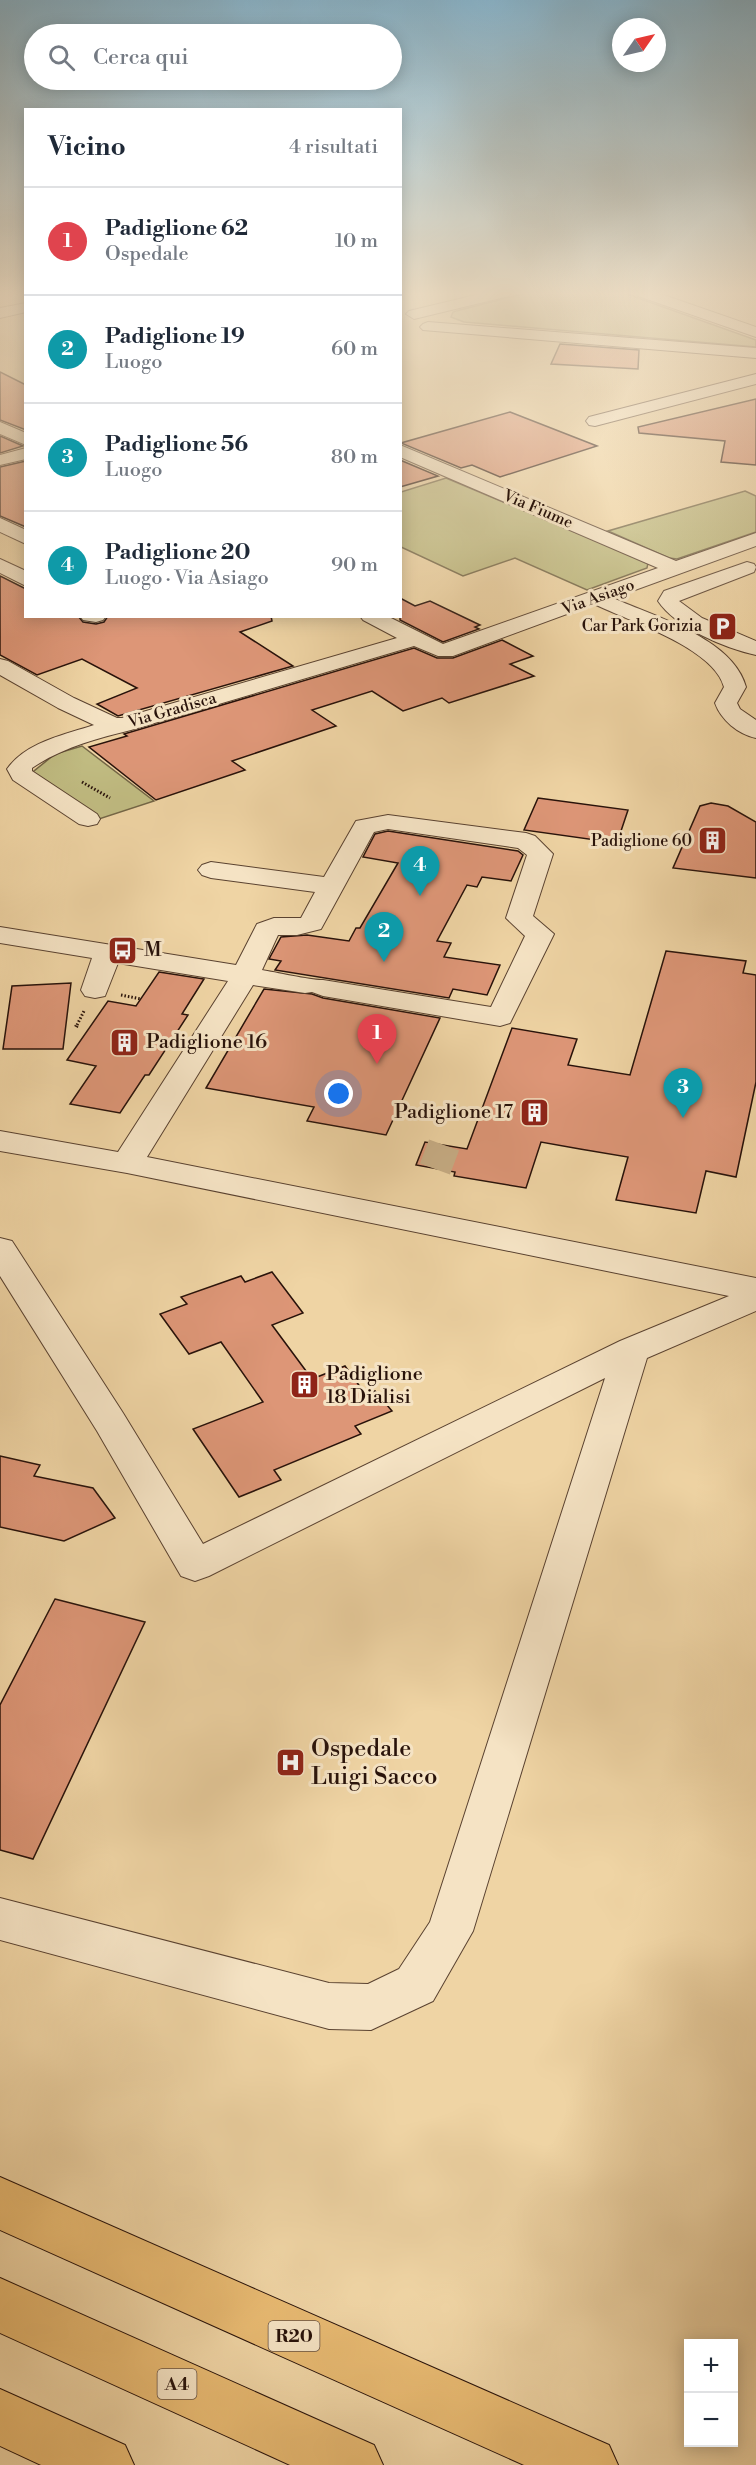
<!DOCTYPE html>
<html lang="it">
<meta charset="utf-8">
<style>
body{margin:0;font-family:"Libre Bodoni",serif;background:#f2f2f3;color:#1f2937}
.controls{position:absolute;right:18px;bottom:18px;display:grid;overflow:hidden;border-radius:0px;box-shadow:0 3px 15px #0003}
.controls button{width:54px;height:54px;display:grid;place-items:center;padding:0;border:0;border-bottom:2px solid #e0e1e3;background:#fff;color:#1f2937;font:30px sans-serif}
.compass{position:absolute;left:612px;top:18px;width:54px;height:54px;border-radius:50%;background:#fff;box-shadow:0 3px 15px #0003;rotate:56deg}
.you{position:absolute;left:339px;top:1094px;width:21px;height:21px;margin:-15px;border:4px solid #fff;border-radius:50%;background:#1a73e8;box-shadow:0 0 0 9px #1a73e833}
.badge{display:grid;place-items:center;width:39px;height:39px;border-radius:50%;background:#7c3aed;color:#fff;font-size:20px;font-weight:700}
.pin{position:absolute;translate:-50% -50px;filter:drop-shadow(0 2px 3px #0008)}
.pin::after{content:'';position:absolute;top:32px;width:21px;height:18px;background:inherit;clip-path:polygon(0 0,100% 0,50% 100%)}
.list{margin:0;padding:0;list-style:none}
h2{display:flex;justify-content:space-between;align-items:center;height:78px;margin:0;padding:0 24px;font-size:26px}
h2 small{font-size:20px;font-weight:400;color:#747a83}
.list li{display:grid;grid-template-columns:39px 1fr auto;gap:18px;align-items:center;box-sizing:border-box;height:108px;padding:0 24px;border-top:2px solid #e0e1e3}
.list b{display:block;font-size:22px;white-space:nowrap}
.list p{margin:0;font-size:20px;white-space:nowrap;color:#747a83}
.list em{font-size:20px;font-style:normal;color:#747a83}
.icon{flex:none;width:33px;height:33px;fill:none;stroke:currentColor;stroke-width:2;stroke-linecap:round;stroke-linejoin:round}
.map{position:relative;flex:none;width:756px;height:2465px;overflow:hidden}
.search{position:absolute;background:#fff;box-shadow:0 3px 15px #0003;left:24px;top:24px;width:378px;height:66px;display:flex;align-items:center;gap:15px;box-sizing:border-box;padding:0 21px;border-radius:33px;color:#747a83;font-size:22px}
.panel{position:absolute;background:#fff;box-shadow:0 3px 15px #0003;left:24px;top:108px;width:378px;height:510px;border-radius:0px}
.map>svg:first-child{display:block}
</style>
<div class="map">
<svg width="756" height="2465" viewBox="0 0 756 2465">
<rect width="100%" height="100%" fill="#efd4a4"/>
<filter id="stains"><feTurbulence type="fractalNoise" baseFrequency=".00333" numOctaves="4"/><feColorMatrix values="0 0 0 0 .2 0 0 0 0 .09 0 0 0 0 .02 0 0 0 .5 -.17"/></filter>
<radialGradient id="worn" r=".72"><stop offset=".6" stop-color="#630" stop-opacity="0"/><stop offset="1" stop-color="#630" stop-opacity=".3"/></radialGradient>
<g fill="#c0bb81" stroke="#746646" stroke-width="1.5">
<polygon points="527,293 624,293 756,340 756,347 464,322 451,317 453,312 456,311"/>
<polygon points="446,478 644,561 648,563 647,568 587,590 515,558 463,576 401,547 401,492"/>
<polygon points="745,491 756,496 756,532 677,559 669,558 608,531"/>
<polygon points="82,746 154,801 99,819 29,775 55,754"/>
</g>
<g fill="#dd9677" stroke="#28120a" stroke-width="1.5">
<polygon points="560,344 639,350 638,369 551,364"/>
<polygon points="0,372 26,385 26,430 0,420"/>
<polygon points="756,399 756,465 721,462 725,441 639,433 638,427"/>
<polygon points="510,412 597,446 500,477 472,465 461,468 401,443"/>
<polygon points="0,436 23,446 0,453"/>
<polygon points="400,460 438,476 400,487"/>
<polygon points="26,461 26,527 0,516 0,467"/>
<polygon points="0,576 26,589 26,616 78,616 83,622 96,624 104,622 108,616 271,616 272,621 240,632 293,666 118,716 97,704 137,688 82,659 37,675 0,655"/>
<polygon points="400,598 415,606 430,601 480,625 475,627 479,629 443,642 400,620"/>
<polygon points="502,640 533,656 510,664 534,676 449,703 442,698 403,711 372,691 312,710 336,726 232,761 245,770 156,800 89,747 127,736 124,734 414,648 437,658 453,658"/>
<polygon points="538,798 628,810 617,843 524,830"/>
<polygon points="711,803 728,806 756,822 756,878 673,868 700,806"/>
<polygon points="388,831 518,851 523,855 511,881 482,877 477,887 467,885 437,941 451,943 444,957 500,965 487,995 453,989 449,998 275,970 281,961 269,959 281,937 307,935 349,941 356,928 360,928 398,863 363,857 375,834"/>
<polygon points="666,951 746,961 743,973 756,975 756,1082 736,1177 706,1171 696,1213 616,1200 628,1157 580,1149 541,1142 526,1188 454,1176 455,1172 416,1165 425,1142 467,1149 512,1028 577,1039 568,1065 630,1075"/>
<polygon points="159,972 204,979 182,1014 188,1015 149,1075 145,1075 120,1113 70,1104 96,1066 67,1060 108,1001 136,1006"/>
<polygon points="71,983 63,1049 3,1049 12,986"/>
<polygon points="264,989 312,994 323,998 440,1018 386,1135 307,1121 314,1107 206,1088"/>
<polygon points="272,1272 303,1313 272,1325 312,1379 345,1366 366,1395 375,1391 392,1411 355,1426 361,1434 274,1470 281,1480 239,1497 193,1429 263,1402 221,1342 189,1354 160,1314 187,1304 181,1297 241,1276 245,1282"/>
<polygon points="0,1456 40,1465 34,1476 93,1488 115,1518 64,1541 0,1527"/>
<polygon points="55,1599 145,1622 33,1859 0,1850 0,1705"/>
</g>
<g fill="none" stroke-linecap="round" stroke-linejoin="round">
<polyline stroke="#c7ad85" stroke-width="32" stroke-dasharray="32 16" stroke-linecap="butt" points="435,1169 444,1145"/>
<defs>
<g id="minor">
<polygon points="484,293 511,293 509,296 414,319 406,314 409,311"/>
<polygon points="636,293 658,293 756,327 756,337 638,296"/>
<polygon points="26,303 26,312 0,318 0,308"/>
<polygon points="428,322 756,348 756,358 423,330 420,327 423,324"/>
<polygon points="756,374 756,384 595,426 589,425 586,421 589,417"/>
<polygon points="0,422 26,433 26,445 0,434"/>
<path d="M400,445L676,561L756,533V546L613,598C655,617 733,638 746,687L737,703L740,709L756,720V738C738,734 721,720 715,703L724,687C714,648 629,621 594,604L453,656H438L414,646L131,730C98,738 61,748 32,768V771L97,814L100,819L97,824L88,826L79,824L13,780L7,769C26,742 64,735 94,725L58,708L0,675V659L8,661L74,698L117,718H122L397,638L363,620L360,616H387L443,644L658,568L400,457Z"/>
<polygon points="26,448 26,459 0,465 0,455"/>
<polygon points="0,518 26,530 26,544 0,532"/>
<polygon points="0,559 26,571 26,586 0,573"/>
<path d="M747,562L754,564L756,567L754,572L679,601L702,618L756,641V655C725,648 676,628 658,601L664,591Z"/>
<polygon points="80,616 106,616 103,620 96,622 83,620"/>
<path d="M388,815L526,833L535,836L553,854L533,916L554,934L510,1023L500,1026L323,996L312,992L305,993L253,985L147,1157L756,1278V1311L647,1358L473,1931L433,2001L371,2030L329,2029L0,1940V1898L329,1983L368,1984L399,1969L430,1922L605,1378L209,1576L195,1581L181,1576L97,1431L0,1276V1238L12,1241L123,1413L203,1544L620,1341L729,1296L127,1173L0,1151V1131L118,1152L228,981L118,963L105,996L95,998L85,996L81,990L92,958L0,943V927L236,965L257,924L274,918H301L315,892L211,878L202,875L198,870L202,865L211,862L324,877L356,821ZM388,829L518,848L527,855L506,918L525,936L491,1007L323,980C315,981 274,972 262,970L278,935H297L321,929L374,832Z"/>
</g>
<g id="highway">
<polygon points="0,2177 609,2445 618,2465 524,2465 0,2230"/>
<polygon points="0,2278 374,2445 383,2465 290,2465 0,2333"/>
<polygon points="0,2389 125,2445 134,2465 41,2465 0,2446"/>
</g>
</defs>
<use href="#minor" stroke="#5a4230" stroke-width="2"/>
<use href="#highway" stroke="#28120a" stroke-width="2"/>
<g stroke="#28120a" stroke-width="3" stroke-dasharray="1.5 2" stroke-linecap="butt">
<polyline points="82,782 110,798"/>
<polyline points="121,995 141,999"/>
<polyline points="77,1025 84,1011"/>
</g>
<polyline stroke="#28120a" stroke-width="4" stroke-dasharray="1.5 3" stroke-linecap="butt" points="76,1027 78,1023"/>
<use href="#minor" fill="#f5e3c4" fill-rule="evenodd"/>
<use href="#highway" fill="#e8ba72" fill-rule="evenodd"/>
</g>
<linearGradient id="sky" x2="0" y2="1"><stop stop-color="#89b6ce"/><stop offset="0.46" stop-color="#f8ecd6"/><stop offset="1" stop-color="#f8ecd6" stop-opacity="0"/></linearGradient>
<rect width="756" height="638" fill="url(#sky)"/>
<defs>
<symbol id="parking-square" viewBox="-11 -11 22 22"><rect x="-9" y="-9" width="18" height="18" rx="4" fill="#8f2418" stroke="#f5e3c4"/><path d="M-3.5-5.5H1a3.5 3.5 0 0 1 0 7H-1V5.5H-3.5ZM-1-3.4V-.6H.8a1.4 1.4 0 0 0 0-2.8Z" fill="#fff"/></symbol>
<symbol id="building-square" viewBox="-11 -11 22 22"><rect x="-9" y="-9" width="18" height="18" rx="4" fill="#8f2418" stroke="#f5e3c4"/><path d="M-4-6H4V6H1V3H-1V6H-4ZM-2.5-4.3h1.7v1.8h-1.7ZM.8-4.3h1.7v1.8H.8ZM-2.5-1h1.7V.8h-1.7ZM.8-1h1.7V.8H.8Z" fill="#fff"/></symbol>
<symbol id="bus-square" viewBox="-11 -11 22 22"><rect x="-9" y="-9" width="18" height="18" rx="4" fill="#8f2418" stroke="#f5e3c4"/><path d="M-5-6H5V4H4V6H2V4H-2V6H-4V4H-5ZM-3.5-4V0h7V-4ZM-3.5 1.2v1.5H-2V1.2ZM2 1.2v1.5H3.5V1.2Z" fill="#fff"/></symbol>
<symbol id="hospital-square" viewBox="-11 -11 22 22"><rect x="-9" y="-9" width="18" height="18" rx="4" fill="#8f2418" stroke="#f5e3c4"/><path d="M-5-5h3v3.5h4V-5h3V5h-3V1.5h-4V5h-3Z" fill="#fff"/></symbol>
</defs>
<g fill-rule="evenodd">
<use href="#parking-square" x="706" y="610" width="33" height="33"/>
<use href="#building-square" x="696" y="824" width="33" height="33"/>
<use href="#bus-square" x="106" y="934" width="33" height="33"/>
<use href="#building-square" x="108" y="1026" width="33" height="33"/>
<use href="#building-square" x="518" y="1096" width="33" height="33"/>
<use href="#building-square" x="288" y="1368" width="33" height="33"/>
<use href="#hospital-square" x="274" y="1746" width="33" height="33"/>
</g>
<g text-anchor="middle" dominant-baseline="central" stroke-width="6" stroke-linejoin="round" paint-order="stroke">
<g font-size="16" fill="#28120a" stroke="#f5e3c4">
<text transform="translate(538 509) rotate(23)">Via Fiume</text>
<text transform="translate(598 597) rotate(-20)">Via Asiago</text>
<text transform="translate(172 710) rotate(-16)">Via Gradisca</text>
</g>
<g font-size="16" fill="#28120a" stroke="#f5e3c4" text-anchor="end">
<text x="702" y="626">Car Park Gorizia</text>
<text x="692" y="841">Padiglione 60</text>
</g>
<g fill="#f5e3c4" stroke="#665142" stroke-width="1.5">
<rect x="268.5" y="2321" width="51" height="30" rx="4.5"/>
<rect x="157.5" y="2369" width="39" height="30" rx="4.5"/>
</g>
<g font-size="18" font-weight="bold" fill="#28120a">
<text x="294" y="2336">R20</text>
<text x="177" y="2384">A4</text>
</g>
<g font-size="20" fill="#28120a" stroke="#f5e3c4" text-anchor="start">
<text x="144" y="950">M</text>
<text x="146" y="1042">Padiglione 16</text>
<text x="513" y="1112" text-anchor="end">Padiglione 17</text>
<text x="326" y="1374">Padiglione<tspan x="326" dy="23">18 Dialisi</tspan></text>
</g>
<g font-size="24" fill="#28120a" stroke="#f5e3c4" text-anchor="start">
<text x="311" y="1749">Ospedale<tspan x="311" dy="28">Luigi Sacco</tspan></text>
</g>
</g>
<rect width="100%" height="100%" filter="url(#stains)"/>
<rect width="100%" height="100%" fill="url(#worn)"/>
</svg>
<div class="controls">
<button>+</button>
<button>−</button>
</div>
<svg class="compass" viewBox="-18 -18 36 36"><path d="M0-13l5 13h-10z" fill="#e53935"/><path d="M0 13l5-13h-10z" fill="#747a83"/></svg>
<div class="you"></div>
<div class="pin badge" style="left:377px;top:1064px;background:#e0444e">1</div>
<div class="pin badge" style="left:384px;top:962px;background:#0f9aa8">2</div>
<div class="pin badge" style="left:683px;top:1118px;background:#0f9aa8">3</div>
<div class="pin badge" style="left:420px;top:896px;background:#0f9aa8">4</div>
<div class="search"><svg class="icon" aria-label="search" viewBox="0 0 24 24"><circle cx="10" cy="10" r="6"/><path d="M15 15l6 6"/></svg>Cerca qui</div>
<section class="panel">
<h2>Vicino<small>4 risultati</small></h2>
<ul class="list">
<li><span class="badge" style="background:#e0444e">1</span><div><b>Padiglione 62</b><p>Ospedale</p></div><em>10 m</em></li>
<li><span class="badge" style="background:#0f9aa8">2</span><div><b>Padiglione 19</b><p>Luogo</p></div><em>60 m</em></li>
<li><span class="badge" style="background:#0f9aa8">3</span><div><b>Padiglione 56</b><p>Luogo</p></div><em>80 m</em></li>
<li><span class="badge" style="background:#0f9aa8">4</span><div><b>Padiglione 20</b><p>Luogo · Via Asiago</p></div><em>90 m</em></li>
</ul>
</section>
</div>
